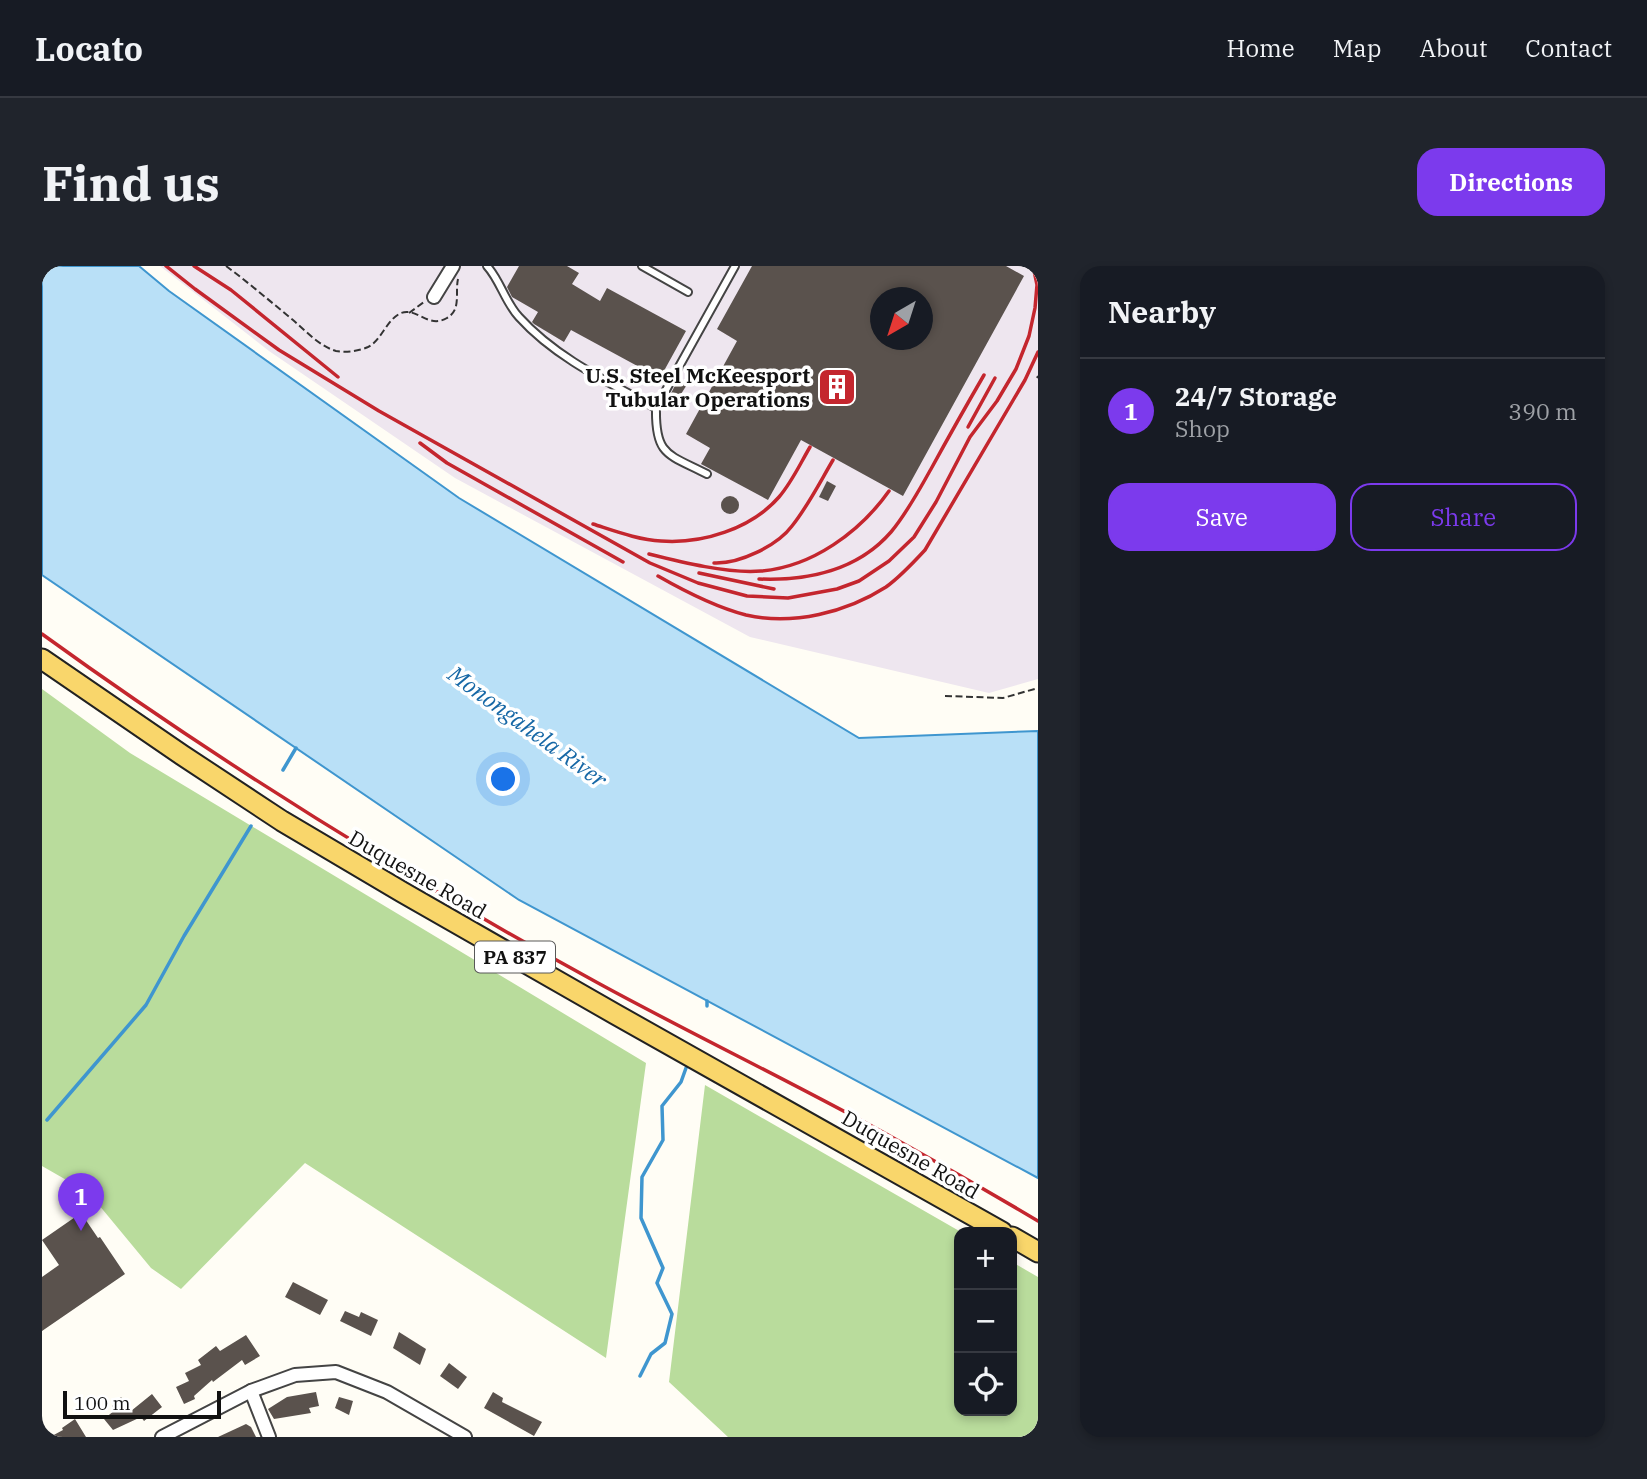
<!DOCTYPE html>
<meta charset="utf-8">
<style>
body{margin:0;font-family:"IBM Plex Serif",serif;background:#20242c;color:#f1f3f6}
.controls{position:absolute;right:21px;bottom:21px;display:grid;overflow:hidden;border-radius:14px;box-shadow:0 4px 10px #0003}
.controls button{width:63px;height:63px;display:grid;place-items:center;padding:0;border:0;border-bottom:2px solid #363941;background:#171b24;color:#f1f3f6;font:35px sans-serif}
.compass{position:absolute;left:828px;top:21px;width:63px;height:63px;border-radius:50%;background:#171b24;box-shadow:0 4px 10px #0003;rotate:219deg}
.scale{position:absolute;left:21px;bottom:18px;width:158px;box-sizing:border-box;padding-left:7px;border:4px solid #111;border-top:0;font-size:19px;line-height:24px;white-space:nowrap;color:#111;-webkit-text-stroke:5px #fff;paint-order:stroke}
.you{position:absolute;left:462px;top:514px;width:24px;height:24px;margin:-18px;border:5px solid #fff;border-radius:50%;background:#1a73e8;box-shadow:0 0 0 10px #1a73e833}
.badge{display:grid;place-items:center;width:46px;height:46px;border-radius:50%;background:#7c3aed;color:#fff;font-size:23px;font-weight:700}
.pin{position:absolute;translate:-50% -58px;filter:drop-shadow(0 2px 4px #0008)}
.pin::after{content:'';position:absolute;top:37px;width:24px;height:21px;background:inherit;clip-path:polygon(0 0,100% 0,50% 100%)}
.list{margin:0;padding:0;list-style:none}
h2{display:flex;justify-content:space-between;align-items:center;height:91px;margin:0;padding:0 28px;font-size:30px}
h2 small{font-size:23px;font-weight:400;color:#9ea1a6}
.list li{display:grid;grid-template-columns:46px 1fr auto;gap:21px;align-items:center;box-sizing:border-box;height:105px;padding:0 28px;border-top:2px solid #363941}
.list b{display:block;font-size:26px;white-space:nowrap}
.list p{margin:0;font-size:23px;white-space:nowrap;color:#9ea1a6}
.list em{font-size:23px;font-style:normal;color:#9ea1a6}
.actions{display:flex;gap:14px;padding:21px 28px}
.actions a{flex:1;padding:16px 0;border:2px solid #7c3aed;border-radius:21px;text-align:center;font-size:24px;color:#7c3aed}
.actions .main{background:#7c3aed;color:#fff}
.icon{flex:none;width:38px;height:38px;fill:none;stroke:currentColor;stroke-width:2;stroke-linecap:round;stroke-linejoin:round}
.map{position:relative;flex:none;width:996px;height:1171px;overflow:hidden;border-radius:21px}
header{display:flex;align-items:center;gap:42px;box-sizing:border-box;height:98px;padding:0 35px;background:#171b24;border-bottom:2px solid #363941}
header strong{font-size:33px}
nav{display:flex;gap:38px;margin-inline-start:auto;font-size:24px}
.intro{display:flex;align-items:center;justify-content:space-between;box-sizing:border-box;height:168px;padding:0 42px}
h1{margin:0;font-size:49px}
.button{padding:18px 32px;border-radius:21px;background:#7c3aed;color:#fff;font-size:24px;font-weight:700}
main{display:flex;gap:42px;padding:0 42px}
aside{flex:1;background:#171b24;border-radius:21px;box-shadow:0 4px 10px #0003}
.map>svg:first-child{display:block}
</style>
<header>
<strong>Locato</strong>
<nav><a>Home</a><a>Map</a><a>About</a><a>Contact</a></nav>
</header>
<div class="intro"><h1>Find us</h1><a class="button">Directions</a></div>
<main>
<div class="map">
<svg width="996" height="1171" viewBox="0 0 996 1171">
<rect width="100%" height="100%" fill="#fffdf5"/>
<path fill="#eee6ef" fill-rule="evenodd" d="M118,0H996V413L947,427L708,371L413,212L227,85ZM838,32H880V74H838Z"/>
<g fill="#b9dc9c">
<polygon points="0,423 88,487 604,797 564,1092 263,897 139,1023 109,1002 47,927 0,900"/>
<polygon points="663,819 919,966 917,966 917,1145 970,1145 970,996 996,1011 996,1171 686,1171 627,1116"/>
</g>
<polygon fill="#b9e0f7" stroke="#3f96cf" stroke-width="2" points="0,0 97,0 127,25 417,232 817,472 996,465 996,912 477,634 0,309"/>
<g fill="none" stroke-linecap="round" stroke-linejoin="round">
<g stroke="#3f96cf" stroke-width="3.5">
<polyline points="241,504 254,482"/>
<polyline points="665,740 665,735"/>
<polyline points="5,854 104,739 142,670 209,560"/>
<polyline points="598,1110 609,1088 623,1077 630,1048 615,1017 621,1002 599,952 600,911 621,874 620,840 639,816 644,802"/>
</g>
</g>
<g fill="#5a524d" fill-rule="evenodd">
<polygon points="477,0 525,0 537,7 530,18 558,35 565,22 644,65 623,103 628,106 623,115 529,64 522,76 492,58 490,56 496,46 470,31 465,21"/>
<path d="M710,0H964L982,10L861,230L759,174L726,234L659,198L668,182L644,168L695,75L675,63ZM838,32H880V74H838Z"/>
<polygon points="637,112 646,117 634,136 627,131"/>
<polygon points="785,215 794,220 786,235 777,231"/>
<circle cx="688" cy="239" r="9"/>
<polygon points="39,947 56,972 58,971 83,1008 0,1065 0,1011 17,999 0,974"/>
<polygon points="251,1016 286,1034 278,1049 243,1031"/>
<polygon points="303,1045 317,1051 319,1046 336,1054 329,1070 298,1055"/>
<polygon points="357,1066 384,1083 378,1099 351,1082"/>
<polygon points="204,1069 218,1090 203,1099 200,1094 171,1116 170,1114 152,1130 153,1133 142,1138 134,1121 147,1115 143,1107 159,1099 156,1094 174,1080 178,1085"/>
<polygon points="407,1097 425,1111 416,1123 398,1110"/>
<polygon points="274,1126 277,1140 267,1142 269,1147 232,1153 226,1143 245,1131"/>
<polygon points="451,1126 461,1132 460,1136 500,1156 492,1170 442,1142"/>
<polygon points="110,1128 120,1141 102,1155 99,1151 71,1164 62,1153 73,1144 70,1140 79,1131 89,1145"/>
<polygon points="297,1131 311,1135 307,1149 293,1142"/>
<polygon points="33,1153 44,1171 8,1171 21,1164 20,1162"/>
<polygon points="204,1158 209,1161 214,1171 176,1171"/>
</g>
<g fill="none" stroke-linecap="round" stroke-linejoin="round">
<defs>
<g id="service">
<path d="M445,0C458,14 463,36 477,51C514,92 566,116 614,142"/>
<polyline points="600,0 646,26"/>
<path d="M665,208C626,188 613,190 614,142L693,0"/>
</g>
<g id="minor">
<polyline points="392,31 411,0"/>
<polyline points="209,1125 227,1171"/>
<polyline points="120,1171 209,1125 253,1109 294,1106 345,1126 423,1171"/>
</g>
<g id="primary">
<polyline points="0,393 140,489 240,555 360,626 573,748 960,966"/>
<polyline points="970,971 996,986"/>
</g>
</defs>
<use href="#service" stroke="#444" stroke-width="10"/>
<use href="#minor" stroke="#444" stroke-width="16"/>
<use href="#primary" stroke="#222" stroke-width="23"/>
<g stroke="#333" stroke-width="2" stroke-dasharray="7 3.5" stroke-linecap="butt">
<path d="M184,0C207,17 229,36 251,54C264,65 277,80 294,85C304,87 317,85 326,81C340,74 344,54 359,47C375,41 386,63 405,52C409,50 413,45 414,40C416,31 414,22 416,13"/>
<polyline points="367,47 382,36"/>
<polyline points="995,112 996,110"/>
<polyline points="903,430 961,432 996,422"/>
</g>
<use href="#service" stroke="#fff" stroke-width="6"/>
<use href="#minor" stroke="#fff" stroke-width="12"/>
<use href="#primary" stroke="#f9d66b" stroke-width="19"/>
<g stroke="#c4262e" stroke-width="3.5">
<polyline points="124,0 153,23 237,84 337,145 608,297 656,317 705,330 746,332 795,323 817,315 847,295 872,271 894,236 928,171 955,135 974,103 987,70 993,42 995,19 991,0"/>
<polyline points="152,0 189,24 296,111"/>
<polyline points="926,161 953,112"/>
<polyline points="378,177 405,197 581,296"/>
<path d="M551,258C573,265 597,274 619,275C660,278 709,263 737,231C750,216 758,198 768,181"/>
<path d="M607,288C639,296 687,308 719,305C770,301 818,266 847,225"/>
<path d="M672,297C697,298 735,280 750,260C766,240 778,216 791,194"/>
<polyline points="657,307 732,323"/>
<path d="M616,310C644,326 673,341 704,349C751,360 805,346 844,321C858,311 871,297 883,284L983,114L996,86"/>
<path d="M717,313C766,315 816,304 849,266C865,247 877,224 889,203C906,172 924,140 942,109"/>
<path d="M0,368C177,496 364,612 556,717C655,771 756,819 855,874C902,900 949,927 996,955"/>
</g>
</g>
<defs>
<symbol id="building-square" viewBox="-11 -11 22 22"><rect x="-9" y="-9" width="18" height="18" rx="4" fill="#c4262e" stroke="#fff"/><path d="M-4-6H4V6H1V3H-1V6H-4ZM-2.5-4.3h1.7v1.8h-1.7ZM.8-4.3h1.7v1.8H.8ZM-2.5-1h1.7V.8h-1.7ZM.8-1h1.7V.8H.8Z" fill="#fff"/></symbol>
</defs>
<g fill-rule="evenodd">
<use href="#building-square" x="773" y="99" width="44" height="44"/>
</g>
<g text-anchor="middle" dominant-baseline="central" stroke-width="7" stroke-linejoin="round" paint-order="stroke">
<rect fill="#fff" stroke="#585858" stroke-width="2" x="433" y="675.5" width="80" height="31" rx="5"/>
<g font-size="19" font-weight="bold" fill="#111">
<text x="473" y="691">PA 837</text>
</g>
<g font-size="21" font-weight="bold" fill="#111" stroke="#fff" text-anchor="end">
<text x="768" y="109">U.S. Steel McKeesport<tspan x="768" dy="24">Tubular Operations</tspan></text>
</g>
<g font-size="21" fill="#111" stroke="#fff">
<text transform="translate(376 608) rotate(30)">Duquesne Road</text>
<text transform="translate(869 888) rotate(30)">Duquesne Road</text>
</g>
<g font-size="23" font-style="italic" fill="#1768a6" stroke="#fff">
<text transform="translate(486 460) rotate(36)">Monongahela River</text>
</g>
</g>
</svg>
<div class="controls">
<button>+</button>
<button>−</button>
<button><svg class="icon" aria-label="locate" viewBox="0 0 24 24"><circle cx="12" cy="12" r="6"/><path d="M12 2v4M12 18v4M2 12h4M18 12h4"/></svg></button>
</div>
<svg class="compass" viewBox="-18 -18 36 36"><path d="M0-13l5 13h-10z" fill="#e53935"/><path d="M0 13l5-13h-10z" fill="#9ea1a6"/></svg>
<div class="scale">100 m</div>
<div class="you"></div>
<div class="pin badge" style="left:39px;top:965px">1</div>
</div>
<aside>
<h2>Nearby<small></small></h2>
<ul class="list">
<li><span class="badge">1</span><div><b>24/7 Storage</b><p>Shop</p></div><em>390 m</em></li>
</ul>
<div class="actions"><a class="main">Save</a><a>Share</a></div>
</aside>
</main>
